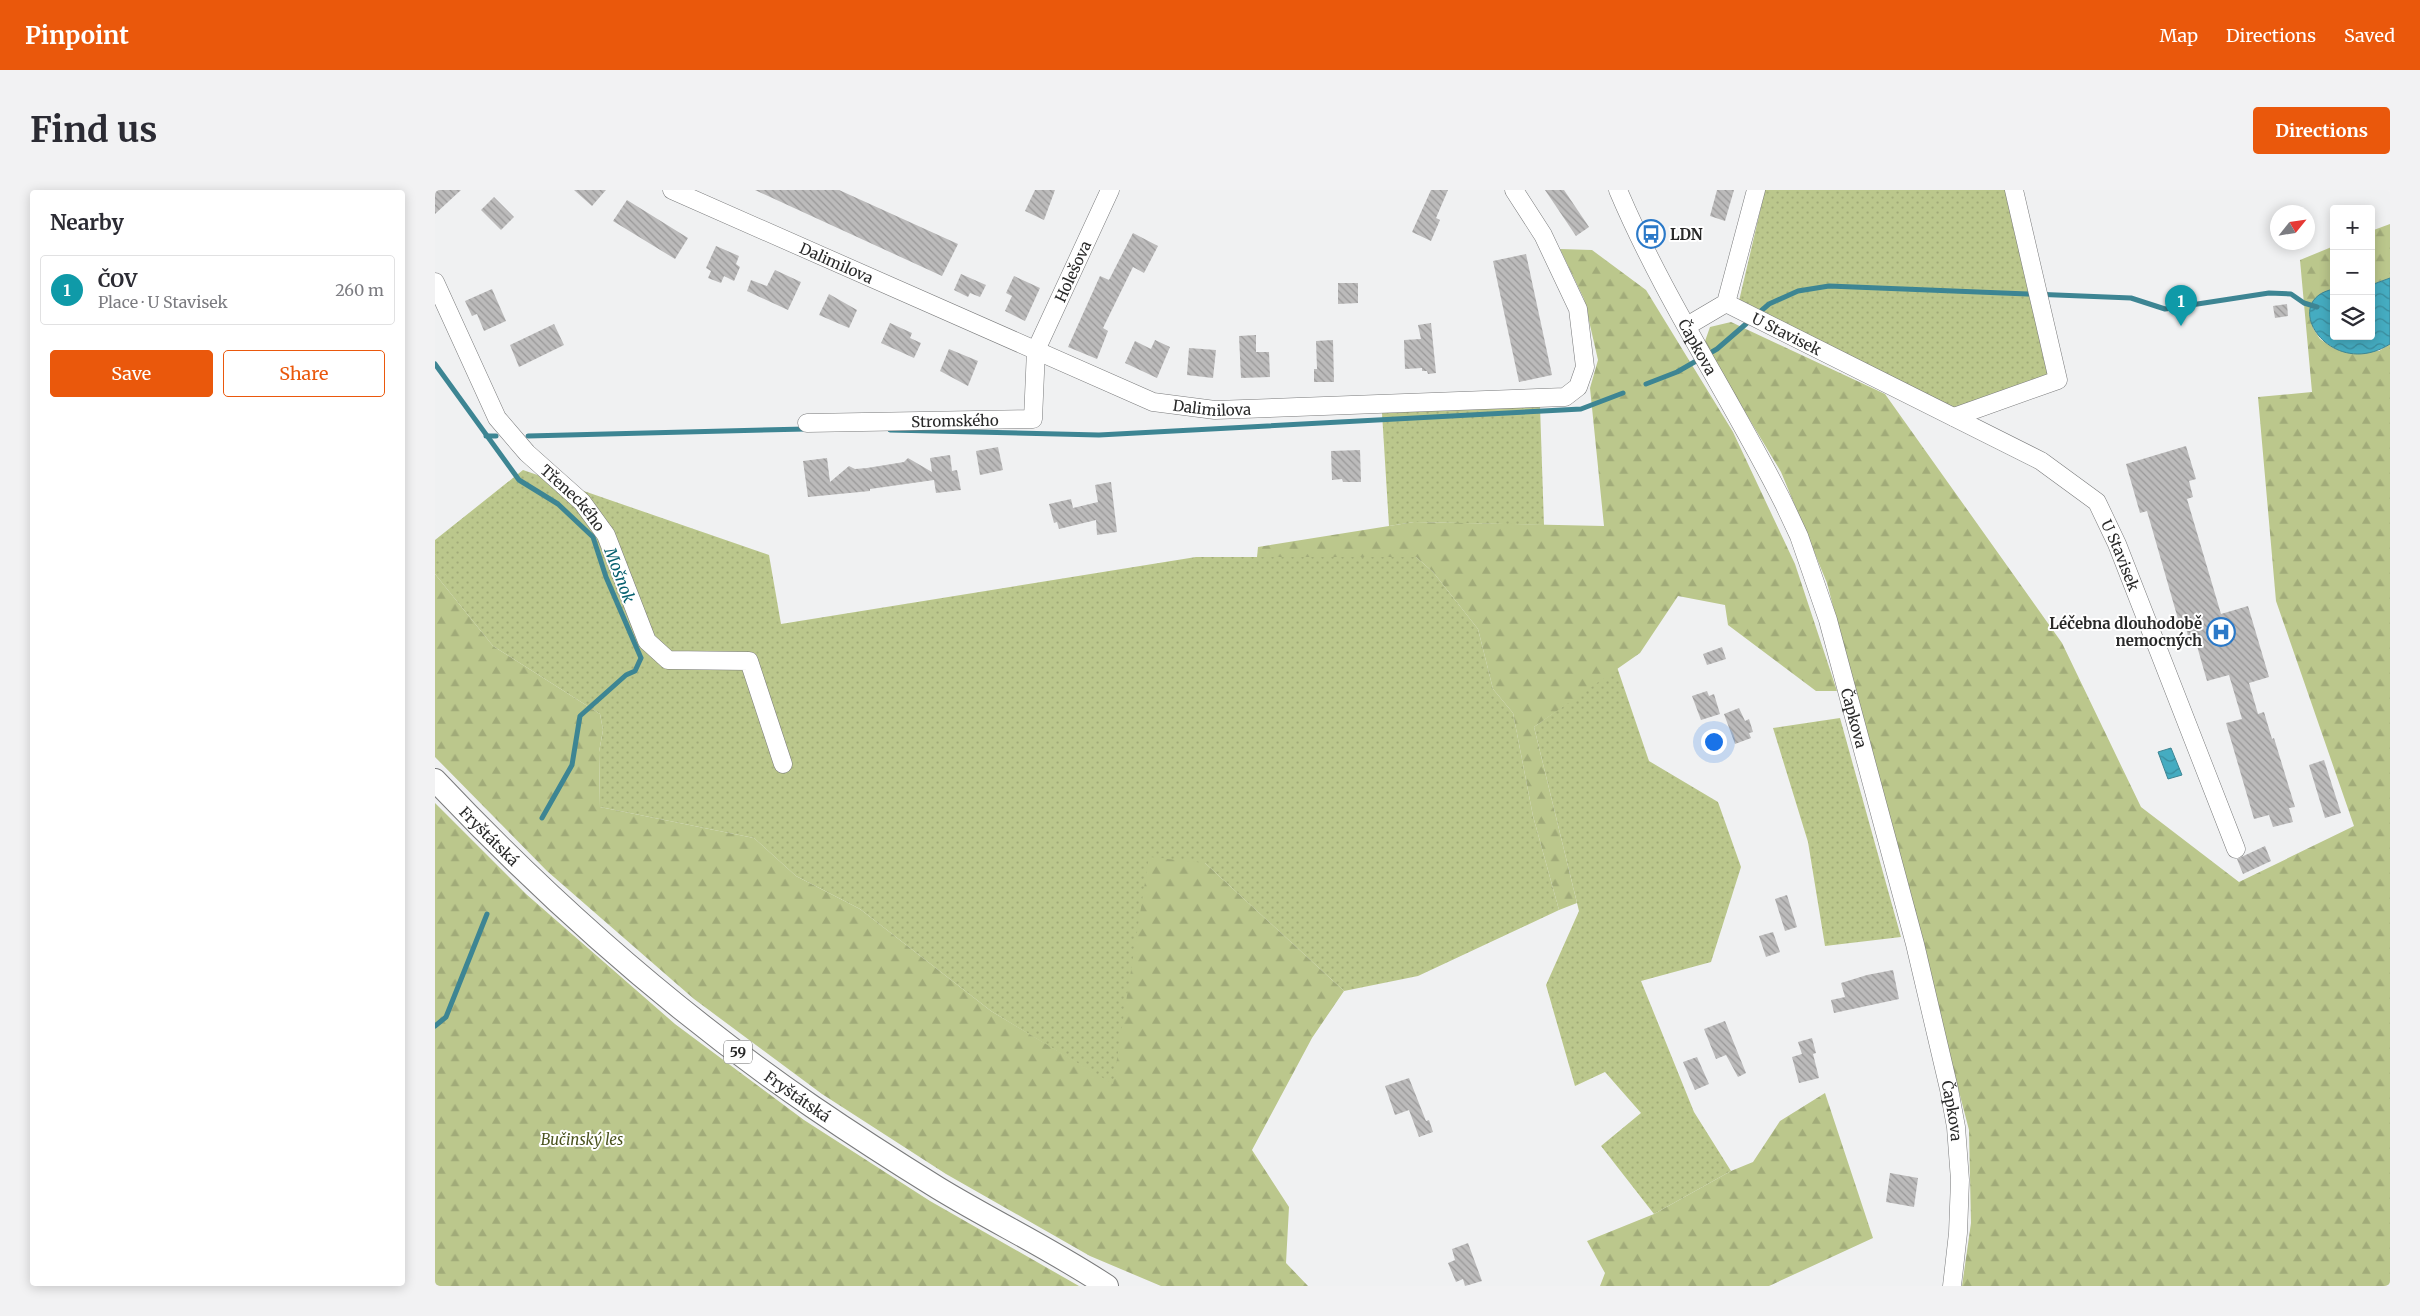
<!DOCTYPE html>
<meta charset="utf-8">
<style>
body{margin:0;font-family:Merriweather,serif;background:#f2f2f3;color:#2b2b33}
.controls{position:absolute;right:15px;top:15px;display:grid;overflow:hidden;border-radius:5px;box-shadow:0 2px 12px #0003}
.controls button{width:45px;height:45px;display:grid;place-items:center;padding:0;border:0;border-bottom:1px solid #e1e1e2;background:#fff;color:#2b2b33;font:25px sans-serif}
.compass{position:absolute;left:1835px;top:15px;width:45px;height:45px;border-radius:50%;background:#fff;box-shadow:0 2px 12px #0003;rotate:60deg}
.you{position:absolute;left:1278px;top:551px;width:18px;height:18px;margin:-12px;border:4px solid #fff;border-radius:50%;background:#1a73e8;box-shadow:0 0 0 8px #1a73e833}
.badge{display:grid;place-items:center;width:32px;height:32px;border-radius:50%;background:#ea580c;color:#fff;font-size:16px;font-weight:700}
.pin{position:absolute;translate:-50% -41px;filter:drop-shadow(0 1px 2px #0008)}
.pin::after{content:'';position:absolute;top:26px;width:18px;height:15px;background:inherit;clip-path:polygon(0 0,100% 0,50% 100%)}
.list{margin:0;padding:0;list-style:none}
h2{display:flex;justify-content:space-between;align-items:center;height:65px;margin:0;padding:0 20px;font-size:21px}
h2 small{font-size:16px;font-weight:400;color:#7c7c81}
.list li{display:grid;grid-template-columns:32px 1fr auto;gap:15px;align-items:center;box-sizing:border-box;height:70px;margin:0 10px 10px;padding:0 10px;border:1px solid #e1e1e2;border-radius:5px}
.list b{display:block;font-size:19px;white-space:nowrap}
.list p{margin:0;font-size:16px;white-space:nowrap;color:#7c7c81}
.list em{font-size:16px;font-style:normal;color:#7c7c81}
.actions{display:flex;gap:10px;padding:15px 20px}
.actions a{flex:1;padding:11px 0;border:1px solid #ea580c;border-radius:5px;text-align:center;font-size:18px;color:#ea580c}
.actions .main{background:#ea580c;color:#fff}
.icon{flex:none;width:28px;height:28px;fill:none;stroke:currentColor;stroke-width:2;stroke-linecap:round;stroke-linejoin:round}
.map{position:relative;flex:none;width:1955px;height:1096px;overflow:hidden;border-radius:5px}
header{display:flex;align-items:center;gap:30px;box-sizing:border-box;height:70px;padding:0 25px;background:#ea580c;color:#fff}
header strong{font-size:24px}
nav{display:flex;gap:28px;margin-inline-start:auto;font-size:18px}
.intro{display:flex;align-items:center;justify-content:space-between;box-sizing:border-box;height:120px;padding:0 30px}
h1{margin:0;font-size:35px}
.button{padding:12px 22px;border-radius:5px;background:#ea580c;color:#fff;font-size:18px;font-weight:700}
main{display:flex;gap:30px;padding:0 30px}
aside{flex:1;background:#fff;border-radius:5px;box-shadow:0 2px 12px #0003}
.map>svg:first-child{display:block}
</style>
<header>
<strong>Pinpoint</strong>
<nav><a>Map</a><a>Directions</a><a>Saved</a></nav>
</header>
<div class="intro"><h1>Find us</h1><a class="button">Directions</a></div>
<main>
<aside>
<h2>Nearby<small></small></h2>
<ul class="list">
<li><span class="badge" style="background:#0f9aa8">1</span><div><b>ČOV</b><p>Place · U Stavisek</p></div><em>260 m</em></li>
</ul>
<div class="actions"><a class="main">Save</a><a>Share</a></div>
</aside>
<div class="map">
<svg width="1955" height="1096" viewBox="0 0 1955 1096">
<defs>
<pattern id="grass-dots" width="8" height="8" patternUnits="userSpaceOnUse" patternTransform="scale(1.25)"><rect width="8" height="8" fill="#bbc78c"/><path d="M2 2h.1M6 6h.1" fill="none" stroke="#a1ab79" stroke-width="1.8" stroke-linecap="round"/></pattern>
<pattern id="forest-firs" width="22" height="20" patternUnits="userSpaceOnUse" patternTransform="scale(1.25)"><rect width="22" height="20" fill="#bbc78c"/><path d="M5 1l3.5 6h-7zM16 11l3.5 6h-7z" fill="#a1ab79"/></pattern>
<pattern id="water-waves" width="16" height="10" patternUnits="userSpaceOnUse" patternTransform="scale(1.25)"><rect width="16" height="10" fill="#45acc1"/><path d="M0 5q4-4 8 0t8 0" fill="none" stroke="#3a8c9d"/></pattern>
<pattern id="building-back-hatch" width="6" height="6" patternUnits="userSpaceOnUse" patternTransform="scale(1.25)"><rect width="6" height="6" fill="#bcbbbb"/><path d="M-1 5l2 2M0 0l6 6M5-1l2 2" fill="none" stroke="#999898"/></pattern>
</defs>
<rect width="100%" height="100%" fill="#f0f1f2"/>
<g fill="url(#grass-dots)">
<polygon points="1330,0 1570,0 1614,184 1519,219 1304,111"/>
<polygon points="1105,216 1109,335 979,332 954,336 947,223"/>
<polygon points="88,280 334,365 346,434 761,367 981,367 998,382 1043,439 1058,499 1078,523 1098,626 1124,720 983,786 909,801 770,673 678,895 556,821 425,719 361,686 319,648 165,617 164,562 168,540 165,524 58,456 0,384 0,350"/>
<polygon points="1182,477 1214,571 1283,612 1306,677 1276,772 1206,791 1259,922 1296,981 1219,1024 1166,956 1206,923 1170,882 1140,896 1111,795 1144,721 1099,537"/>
<polygon points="1405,528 1466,747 1390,756 1373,652 1338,538"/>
</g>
<g fill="url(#forest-firs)">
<polygon points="1955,34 1955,88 1936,95 1936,41"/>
<polygon points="1899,56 1899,99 1892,101 1878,138 1885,149 1900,159 1944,161 1955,154 1955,1096 1527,1096 1536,1033 1534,940 1392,393 1346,282 1269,154 1275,137 1296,132 1450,204 1627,453 1706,617 1804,692 1919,636 1841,411 1823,207 1877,202 1865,70"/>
<polygon points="1125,59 1157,60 1211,100 1298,242 1360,374 1402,501 1381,501 1293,435 1290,415 1243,406 1205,463 1099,537 1142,713 1124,720 1098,626 1078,523 1058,499 1043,439 998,382 981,367 822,367 823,357 979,332 1169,336 1155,198 1163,170 1149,109"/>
<polygon points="0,384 58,456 165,524 168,540 164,562 165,617 319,648 361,686 425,719 556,821 678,894 714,667 770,673 909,801 877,848 817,960 854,1017 851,1073 873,1096 726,1096 655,1066 511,984 387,904 259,809 112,681 0,567"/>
<polygon points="0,613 91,704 240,834 369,930 495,1011 644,1096 0,1096"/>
<polygon points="1390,903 1438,1048 1334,1096 1165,1096 1170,1083 1152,1051 1219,1024 1296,981 1318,972 1345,931"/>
</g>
<g fill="url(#water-waves)" stroke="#3d8593">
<path d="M1955,88V154C1895,192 1842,110 1899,99V146H1936V95Z"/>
<polygon points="1736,558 1747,585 1733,589 1723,562"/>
</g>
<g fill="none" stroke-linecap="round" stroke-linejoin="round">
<g stroke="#3d8593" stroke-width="5">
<polyline points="0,174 84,290 123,314 158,347 171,387 206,468 200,481 191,485 145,526 137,575 107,628"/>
<polyline points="1211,194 1242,182 1282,159 1334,114 1363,101 1394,96 1696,108 1730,119 1834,103 1856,104 1869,113 1882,117"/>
<polyline points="455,240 664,245 1146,219 1188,203"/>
<polyline points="51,246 61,246"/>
<polyline points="93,246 371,239"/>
<polyline points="0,836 11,827 52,724"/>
</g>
</g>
<g fill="url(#building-back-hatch)">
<polygon points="0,0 26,0 0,24"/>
<polygon points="139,0 171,0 157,16"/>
<polygon points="320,0 404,0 523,54 507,86"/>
<polygon points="600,0 620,0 609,30 590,21"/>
<polygon points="996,0 1013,0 1001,28 1005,30 996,51 977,42"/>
<polygon points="1110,0 1129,0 1154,37 1141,46"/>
<polygon points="1282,0 1299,0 1290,31 1275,26"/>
<polygon points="59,7 79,27 66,40 46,20"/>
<polygon points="192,10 253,48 240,69 178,31"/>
<polygon points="698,43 723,56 709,83 698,77 668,138 673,141 662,169 633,157 665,86 674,90"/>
<polygon points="281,56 304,66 301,74 305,77 299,91 289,86 286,93 273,88 276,81 271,78"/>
<polygon points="1091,64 1117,185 1084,192 1058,71"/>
<polygon points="340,80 366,92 353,120 312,101 316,90 332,96"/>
<polygon points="526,84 551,95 545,107 535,103 533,107 519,100"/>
<polygon points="579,86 605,98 590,131 570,121 577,106 571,103"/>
<polygon points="903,93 923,93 923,113 903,114"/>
<polygon points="57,99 71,131 49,141 42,124 37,126 30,111"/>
<polygon points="394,104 422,120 414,138 384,125"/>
<polygon points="1852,114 1853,126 1840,128 1838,116"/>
<polygon points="455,133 477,143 475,148 486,153 479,168 446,153"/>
<polygon points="996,133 1001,183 993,184 992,181 987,181 987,178 970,179 969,150 986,149 983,135"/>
<polygon points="119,134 129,155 84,177 75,155"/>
<polygon points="821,145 821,162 834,162 835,187 806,188 804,146"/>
<polygon points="720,150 735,157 722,188 690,173 700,151 716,159"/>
<polygon points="898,150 899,192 879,192 879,179 882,179 881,151"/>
<polygon points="754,158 781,160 778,188 752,185"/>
<polygon points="514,159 543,171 533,196 505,181"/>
<polygon points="1751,256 1761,289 1754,291 1758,307 1752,309 1786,424 1813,416 1834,487 1814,493 1823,524 1829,522 1837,549 1839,548 1860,617 1854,618 1858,632 1838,637 1834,625 1819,629 1791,533 1807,529 1794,485 1772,491 1760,449 1754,450 1750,434 1745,436 1712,321 1705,323 1691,274"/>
<polygon points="563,257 568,280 545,285 541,261"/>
<polygon points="925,260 926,292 908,292 907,289 897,290 896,261"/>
<polygon points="515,265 517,281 522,280 526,300 501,303 499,290 435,299 435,301 373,307 368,271 392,268 395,292 414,276 420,279 432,278 469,272 473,268 497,282 495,268"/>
<polygon points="676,292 682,342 662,345 661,330 624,339 622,332 619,333 614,314 636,309 638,318 663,312 660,295"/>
<polygon points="1287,457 1291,469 1272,475 1268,464"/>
<polygon points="1272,501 1274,506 1279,504 1285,524 1266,530 1257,506"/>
<polygon points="1304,518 1310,531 1314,529 1318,542 1314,543 1316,548 1300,554 1289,524"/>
<polygon points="1889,570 1906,623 1890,628 1874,575"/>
<polygon points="1830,656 1836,671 1808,684 1802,669"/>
<polygon points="1352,705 1362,737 1350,741 1340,709"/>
<polygon points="1338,742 1345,762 1331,767 1324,746"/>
<polygon points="1458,780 1464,809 1399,823 1396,810 1410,807 1406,793 1432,785"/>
<polygon points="1290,831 1311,883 1303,887 1291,865 1281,869 1269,839"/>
<polygon points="1377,848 1381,863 1378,864 1384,888 1364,893 1357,867 1367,864 1363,852"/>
<polygon points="1262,867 1274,894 1260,900 1248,872"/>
<polygon points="974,888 991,931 994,930 998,942 984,947 974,920 960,925 950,896"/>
<polygon points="1455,983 1483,988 1479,1017 1451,1012"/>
<polygon points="1033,1053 1047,1091 1030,1096 1028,1089 1021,1092 1013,1073 1020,1070 1017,1059"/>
</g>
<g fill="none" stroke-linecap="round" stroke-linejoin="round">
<defs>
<g id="minor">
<path id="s1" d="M237,0L718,212L780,220L1130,207L1143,197L1150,177L1143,119L1108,45L1079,0"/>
<path id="s2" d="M1183,0C1229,109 1296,208 1349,314L1364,346L1393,430L1480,754L1514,899L1521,937L1525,990L1523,1043L1517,1096"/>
<path id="s3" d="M0,92L62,228L92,263L147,312L171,345L212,451L233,470L314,471L348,574"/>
<path id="s4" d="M1291,113L1606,271L1662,312L1682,354L1801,659"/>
<polyline points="1252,136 1291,113 1321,0"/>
<polyline points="1519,227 1623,190 1579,0"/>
<path id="s5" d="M372,233L598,229L601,160L675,0"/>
</g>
<g id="major">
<path id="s6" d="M0,590C114,711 241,823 378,917C419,945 461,972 503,998C559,1032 618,1060 672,1096"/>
</g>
</defs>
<use href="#minor" stroke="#797a7b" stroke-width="19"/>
<use href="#major" stroke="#797a7b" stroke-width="24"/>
<use href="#minor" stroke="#fff" stroke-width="18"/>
<use href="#major" stroke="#fff" stroke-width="22"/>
</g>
<defs>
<symbol id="bus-ring" viewBox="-11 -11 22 22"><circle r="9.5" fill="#fff" stroke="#2b79c8" stroke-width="1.5"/><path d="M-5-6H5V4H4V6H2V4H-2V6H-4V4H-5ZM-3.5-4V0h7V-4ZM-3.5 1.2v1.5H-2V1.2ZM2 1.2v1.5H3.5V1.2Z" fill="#2b79c8"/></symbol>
<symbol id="hospital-ring" viewBox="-11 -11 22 22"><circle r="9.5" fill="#fff" stroke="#2b79c8" stroke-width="1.5"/><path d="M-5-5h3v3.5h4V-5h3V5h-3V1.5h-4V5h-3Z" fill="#2b79c8"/></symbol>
</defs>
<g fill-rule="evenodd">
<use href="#bus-ring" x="1200" y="28" width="32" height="32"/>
<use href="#hospital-ring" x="1770" y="426" width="32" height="32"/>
</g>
<g text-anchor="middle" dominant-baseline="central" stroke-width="4" stroke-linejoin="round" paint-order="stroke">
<rect fill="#fff" stroke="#696969" stroke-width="1" x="289" y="850.5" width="28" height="23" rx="4"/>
<g font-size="14" font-weight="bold" fill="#292929">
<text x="303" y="862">59</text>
</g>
<g font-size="15" font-weight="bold" fill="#292929" stroke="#fff" text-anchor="start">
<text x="1235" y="44">LDN</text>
<text x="1767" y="433" text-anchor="end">Léčebna dlouhodobě<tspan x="1767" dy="17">nemocných</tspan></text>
</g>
<g font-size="15" fill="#292929" stroke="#fff">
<text stroke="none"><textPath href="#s1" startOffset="180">Dalimilova</textPath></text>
<text stroke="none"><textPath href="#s5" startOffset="382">Holešova</textPath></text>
<text stroke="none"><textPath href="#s4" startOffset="68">U Stavisek</textPath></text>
<text stroke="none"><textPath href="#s2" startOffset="176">Čapkova</textPath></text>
<text stroke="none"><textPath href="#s1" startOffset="585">Dalimilova</textPath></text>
<text stroke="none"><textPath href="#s5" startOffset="148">Stromského</textPath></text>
<text stroke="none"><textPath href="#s3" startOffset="260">Třeneckého</textPath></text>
<text stroke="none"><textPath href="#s4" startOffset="480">U Stavisek</textPath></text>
<text stroke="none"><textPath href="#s2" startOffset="581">Čapkova</textPath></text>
<text stroke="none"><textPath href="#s6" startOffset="78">Fryštátská</textPath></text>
<text stroke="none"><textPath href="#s6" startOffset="482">Fryštátská</textPath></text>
<text stroke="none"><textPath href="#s2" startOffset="986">Čapkova</textPath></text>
</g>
<g font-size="15" font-style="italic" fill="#4a531e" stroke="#fff">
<text x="147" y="949">Bučinský les</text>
</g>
<g font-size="16" font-style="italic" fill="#06606f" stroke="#fff">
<text transform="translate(185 385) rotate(69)">Mošnok</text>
</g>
</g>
</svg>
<div class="controls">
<button>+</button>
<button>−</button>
<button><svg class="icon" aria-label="layers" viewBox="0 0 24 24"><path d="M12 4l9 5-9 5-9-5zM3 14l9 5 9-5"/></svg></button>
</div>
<svg class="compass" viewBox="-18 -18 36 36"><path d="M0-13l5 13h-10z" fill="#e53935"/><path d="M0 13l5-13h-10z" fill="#7c7c81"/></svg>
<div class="you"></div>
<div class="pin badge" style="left:1746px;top:136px;background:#0f9aa8">1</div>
</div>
</main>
